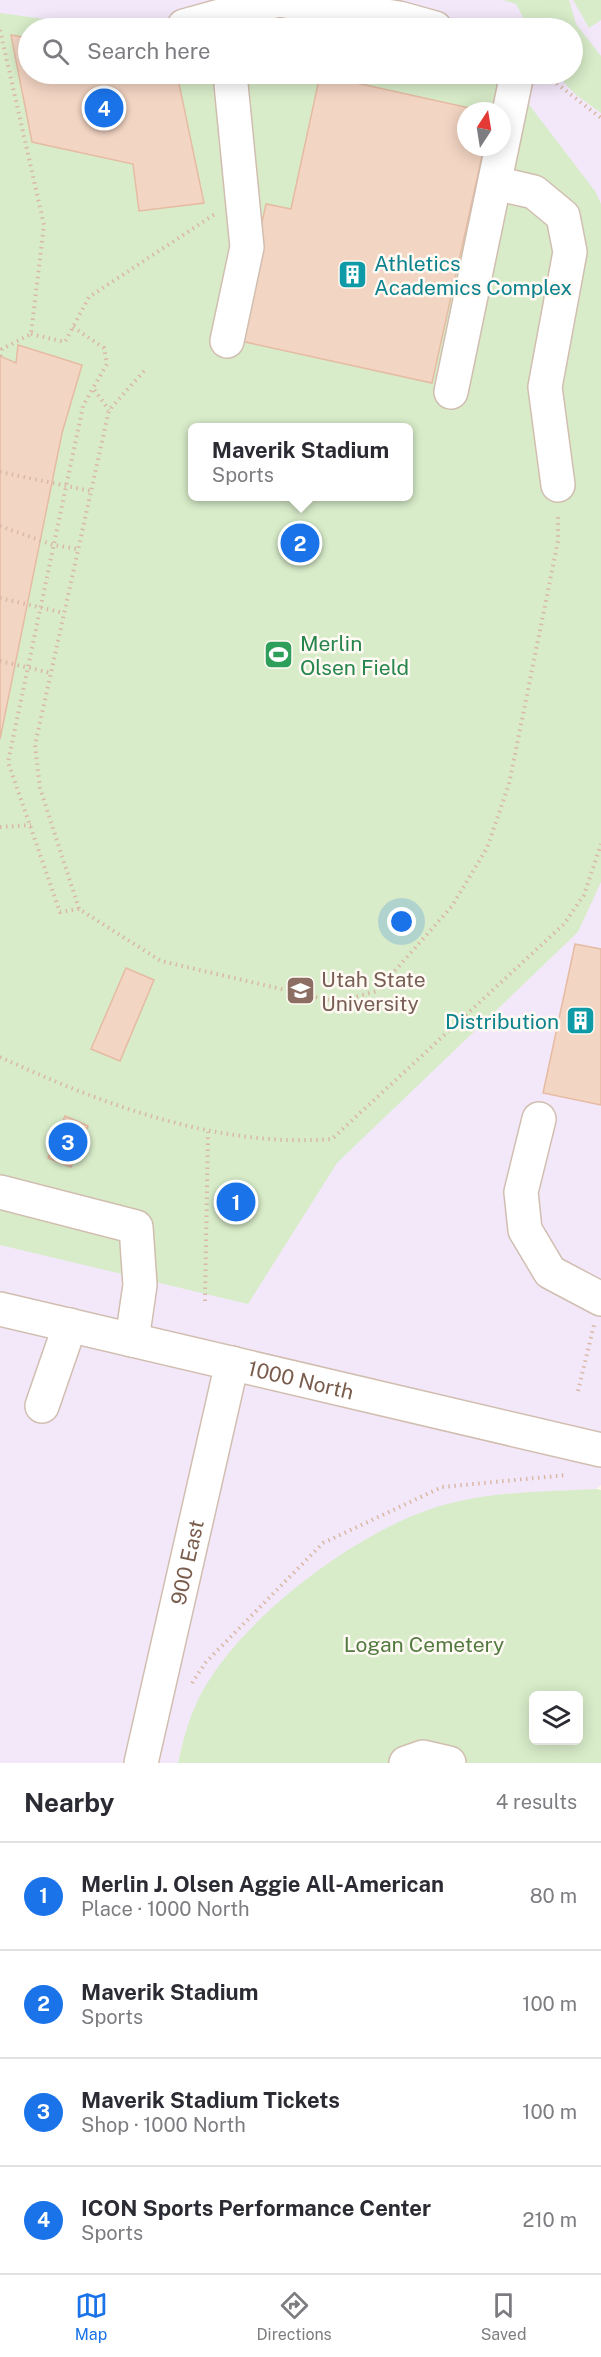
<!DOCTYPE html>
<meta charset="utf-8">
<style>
body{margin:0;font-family:"Public Sans",sans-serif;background:#f7f7f7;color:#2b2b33}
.controls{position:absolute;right:18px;bottom:18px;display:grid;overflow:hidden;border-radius:9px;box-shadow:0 3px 15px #0003}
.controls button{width:54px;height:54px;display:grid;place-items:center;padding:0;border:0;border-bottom:2px solid #e1e1e2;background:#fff;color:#2b2b33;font:30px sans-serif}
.compass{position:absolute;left:457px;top:102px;width:54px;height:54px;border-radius:50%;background:#fff;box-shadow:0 3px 15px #0003;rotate:12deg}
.you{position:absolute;left:402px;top:922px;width:21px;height:21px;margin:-15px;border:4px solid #fff;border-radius:50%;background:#1a73e8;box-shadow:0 0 0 9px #1a73e833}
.badge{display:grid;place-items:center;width:39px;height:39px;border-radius:50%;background:#1a73e8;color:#fff;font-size:20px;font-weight:700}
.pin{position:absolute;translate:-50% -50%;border:3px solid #fff;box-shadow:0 2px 6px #0006}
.popup{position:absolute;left:188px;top:423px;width:225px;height:78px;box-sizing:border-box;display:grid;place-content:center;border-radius:9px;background:#fff;filter:drop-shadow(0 2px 4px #0005);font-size:20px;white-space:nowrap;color:#7c7c81}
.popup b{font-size:22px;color:#2b2b33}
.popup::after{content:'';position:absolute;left:50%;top:100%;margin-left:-12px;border:12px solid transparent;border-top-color:#fff}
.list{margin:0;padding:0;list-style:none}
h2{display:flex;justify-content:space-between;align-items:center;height:78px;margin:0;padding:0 24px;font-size:26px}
h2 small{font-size:20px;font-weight:400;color:#7c7c81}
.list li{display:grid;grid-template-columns:39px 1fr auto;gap:18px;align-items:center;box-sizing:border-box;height:108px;padding:0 24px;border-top:2px solid #e1e1e2}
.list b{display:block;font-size:22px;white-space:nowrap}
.list p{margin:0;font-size:20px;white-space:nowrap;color:#7c7c81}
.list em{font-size:20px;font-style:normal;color:#7c7c81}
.icon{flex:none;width:33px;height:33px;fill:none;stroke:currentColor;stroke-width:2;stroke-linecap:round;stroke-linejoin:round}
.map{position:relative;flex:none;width:601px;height:1763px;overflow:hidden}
.search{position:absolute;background:#fff;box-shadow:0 3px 15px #0003;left:18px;right:18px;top:18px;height:66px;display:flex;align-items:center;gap:15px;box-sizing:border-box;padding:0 21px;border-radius:33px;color:#7c7c81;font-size:22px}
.sheet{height:510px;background:#fff}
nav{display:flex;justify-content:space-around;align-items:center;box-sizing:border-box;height:84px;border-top:2px solid #e1e1e2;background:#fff;font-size:16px;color:#7c7c81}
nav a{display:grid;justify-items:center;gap:3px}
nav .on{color:#1a73e8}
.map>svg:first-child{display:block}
</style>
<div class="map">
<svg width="601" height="1763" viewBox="0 0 601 1763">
<rect width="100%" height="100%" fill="#fdf6ec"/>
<path fill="#f3e8fa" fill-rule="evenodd" d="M0,0H601V1485L596,1489L502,1494L182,1746L178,1763H0ZM28,28H572V74H28ZM466,111H502V147H466ZM192,428H408V496H192Z"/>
<g fill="#d8ecc9" fill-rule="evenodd">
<polygon points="503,0 569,0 576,24 601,56 601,113 575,94 556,74 572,74 572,28 529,28 516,4"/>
<polygon points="573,0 601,0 601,20 589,28"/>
<path d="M0,13L112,28H28V74H528L527,102L595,191L601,204V882L578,932L337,1163L248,1304L0,1245ZM466,111H502V147H466ZM192,428H408V496H192Z"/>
<path d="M596,1489L601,1490V1763H178C183,1740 190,1714 201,1694C240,1620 350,1537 428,1510C482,1491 540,1492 596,1489ZM534,1696H578V1740H534Z"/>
</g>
<g fill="#f3d5c3" stroke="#e6bba3" stroke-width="1.5">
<polygon points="11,35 28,38 28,74 177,74 204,203 139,211 133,164 32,142"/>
<polygon points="320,75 483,111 466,111 466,147 484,147 432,383 236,340 266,204 291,209"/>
<polygon points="18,345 82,365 62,433 0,739 0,356 16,363"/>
<polygon points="575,944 601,949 601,1105 543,1093"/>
<polygon points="126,968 154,980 120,1061 91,1049"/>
<polygon points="65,1116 88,1126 71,1167 48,1158"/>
</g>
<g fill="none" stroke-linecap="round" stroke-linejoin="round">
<defs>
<g id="minor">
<polyline points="184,26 278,0 399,18 435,28"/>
<polyline points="495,183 534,192 563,216 570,252 545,387 558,485"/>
<polyline points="227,341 247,247 230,74"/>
<polyline points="451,392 517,74"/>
<polyline points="539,1119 521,1192 525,1230 550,1272 601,1299"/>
<polyline points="0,1192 136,1227 140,1285 132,1340"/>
<path id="s1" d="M0,1309L601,1450"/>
<polyline points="42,1406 70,1325"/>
<path id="s2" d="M141,1763L232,1363"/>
<polyline points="406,1763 423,1757 449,1763"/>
</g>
</defs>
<use href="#minor" stroke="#d1beb0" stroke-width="36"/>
<g stroke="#d9b8a5" stroke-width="4" stroke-dasharray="1.5 4.5" stroke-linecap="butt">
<polyline points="0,30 44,225 31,334 2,349 0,357"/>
<polyline points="547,76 601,118"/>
<polyline points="73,327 104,348 107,364 93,388 109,410"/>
<polyline points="31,334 65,342 89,297 215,214"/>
<polyline points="144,371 109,410 35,745 40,788 79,909 161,961 337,1002 377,991 452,906 487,848 509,784 558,541 558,513"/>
<polyline points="0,472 91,491"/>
<polyline points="0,526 53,545 78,549"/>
<polyline points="0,598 64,613"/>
<polyline points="0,661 51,673"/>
<polyline points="0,827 31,825"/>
<polyline points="79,909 60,912 8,762 83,406 93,388"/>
<path d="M0,1057C102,1104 217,1148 332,1139L564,924L584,895L601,844"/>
<polyline points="205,1301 208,1132"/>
<polyline points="578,1391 594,1325"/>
<polyline points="192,1683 206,1662 323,1543 442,1487 567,1475"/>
</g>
<use href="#minor" stroke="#fff" stroke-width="33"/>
</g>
<defs>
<symbol id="building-square" viewBox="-11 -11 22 22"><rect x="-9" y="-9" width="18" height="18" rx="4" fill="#0f9aa8" stroke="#fffaf3"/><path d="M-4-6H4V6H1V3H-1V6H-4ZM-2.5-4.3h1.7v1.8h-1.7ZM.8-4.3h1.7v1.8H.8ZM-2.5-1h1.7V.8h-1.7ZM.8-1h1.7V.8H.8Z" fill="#fff"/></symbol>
<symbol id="stadium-square" viewBox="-11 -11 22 22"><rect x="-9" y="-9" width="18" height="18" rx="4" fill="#2e9e5b" stroke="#fffaf3"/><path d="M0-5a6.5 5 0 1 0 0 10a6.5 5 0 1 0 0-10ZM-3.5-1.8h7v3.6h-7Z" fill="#fff"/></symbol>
<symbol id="university-square" viewBox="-11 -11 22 22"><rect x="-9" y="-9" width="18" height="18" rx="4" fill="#8d6e63" stroke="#fffaf3"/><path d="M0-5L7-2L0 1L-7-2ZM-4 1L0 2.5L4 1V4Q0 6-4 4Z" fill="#fff"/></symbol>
</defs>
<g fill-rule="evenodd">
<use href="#building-square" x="336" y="258" width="33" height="33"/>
<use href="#stadium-square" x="262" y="638" width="33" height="33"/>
<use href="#university-square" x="284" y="974" width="33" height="33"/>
<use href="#building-square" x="564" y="1004" width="33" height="33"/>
</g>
<g text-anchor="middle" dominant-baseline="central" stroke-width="5" stroke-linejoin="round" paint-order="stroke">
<g font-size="21" fill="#0d838f" stroke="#fffaf3" text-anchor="start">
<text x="374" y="263">Athletics<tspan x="374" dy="24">Academics Complex</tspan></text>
<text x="559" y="1021" text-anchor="end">Distribution</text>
</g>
<g font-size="21" fill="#27864d" stroke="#fffaf3" text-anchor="start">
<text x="300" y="643">Merlin<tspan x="300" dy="24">Olsen Field</tspan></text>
</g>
<g font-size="21" fill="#785e54" stroke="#fffaf3" text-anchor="start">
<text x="321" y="979">Utah State<tspan x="321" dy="24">University</tspan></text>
</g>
<g font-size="21" fill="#7a5c4d" stroke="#fffaf3">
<text stroke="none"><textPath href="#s1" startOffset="309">1000 North</textPath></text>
<text stroke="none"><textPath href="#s2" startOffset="206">900 East</textPath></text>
</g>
<g font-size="21" fill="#537a41" stroke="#fffaf3">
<text x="424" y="1644">Logan Cemetery</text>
</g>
</g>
</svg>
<div class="controls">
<button><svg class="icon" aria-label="layers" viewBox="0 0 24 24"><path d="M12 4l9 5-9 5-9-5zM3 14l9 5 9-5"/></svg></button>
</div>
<svg class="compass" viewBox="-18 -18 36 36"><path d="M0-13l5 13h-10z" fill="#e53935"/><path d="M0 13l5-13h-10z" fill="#7c7c81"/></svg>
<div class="you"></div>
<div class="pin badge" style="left:236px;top:1202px">1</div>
<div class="pin badge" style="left:300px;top:543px">2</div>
<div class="popup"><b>Maverik Stadium</b>Sports</div>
<div class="pin badge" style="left:68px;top:1142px">3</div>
<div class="pin badge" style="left:104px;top:108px">4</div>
<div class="search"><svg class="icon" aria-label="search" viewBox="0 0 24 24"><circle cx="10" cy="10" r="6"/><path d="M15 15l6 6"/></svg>Search here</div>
</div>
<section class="sheet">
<h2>Nearby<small>4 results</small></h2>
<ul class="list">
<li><span class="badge">1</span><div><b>Merlin J. Olsen Aggie All-American</b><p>Place · 1000 North</p></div><em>80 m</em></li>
<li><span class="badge">2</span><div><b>Maverik Stadium</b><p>Sports</p></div><em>100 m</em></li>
<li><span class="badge">3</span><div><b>Maverik Stadium Tickets</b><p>Shop · 1000 North</p></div><em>100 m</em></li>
<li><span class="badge">4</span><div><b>ICON Sports Performance Center</b><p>Sports</p></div><em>210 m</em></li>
</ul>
</section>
<nav>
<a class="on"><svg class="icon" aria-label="map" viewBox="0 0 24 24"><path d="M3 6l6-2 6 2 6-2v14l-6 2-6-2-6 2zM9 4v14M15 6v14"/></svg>Map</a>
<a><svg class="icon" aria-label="directions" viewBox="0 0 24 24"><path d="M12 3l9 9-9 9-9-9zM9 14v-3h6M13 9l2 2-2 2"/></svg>Directions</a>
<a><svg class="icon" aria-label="saved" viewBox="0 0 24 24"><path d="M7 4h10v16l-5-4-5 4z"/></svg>Saved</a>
</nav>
